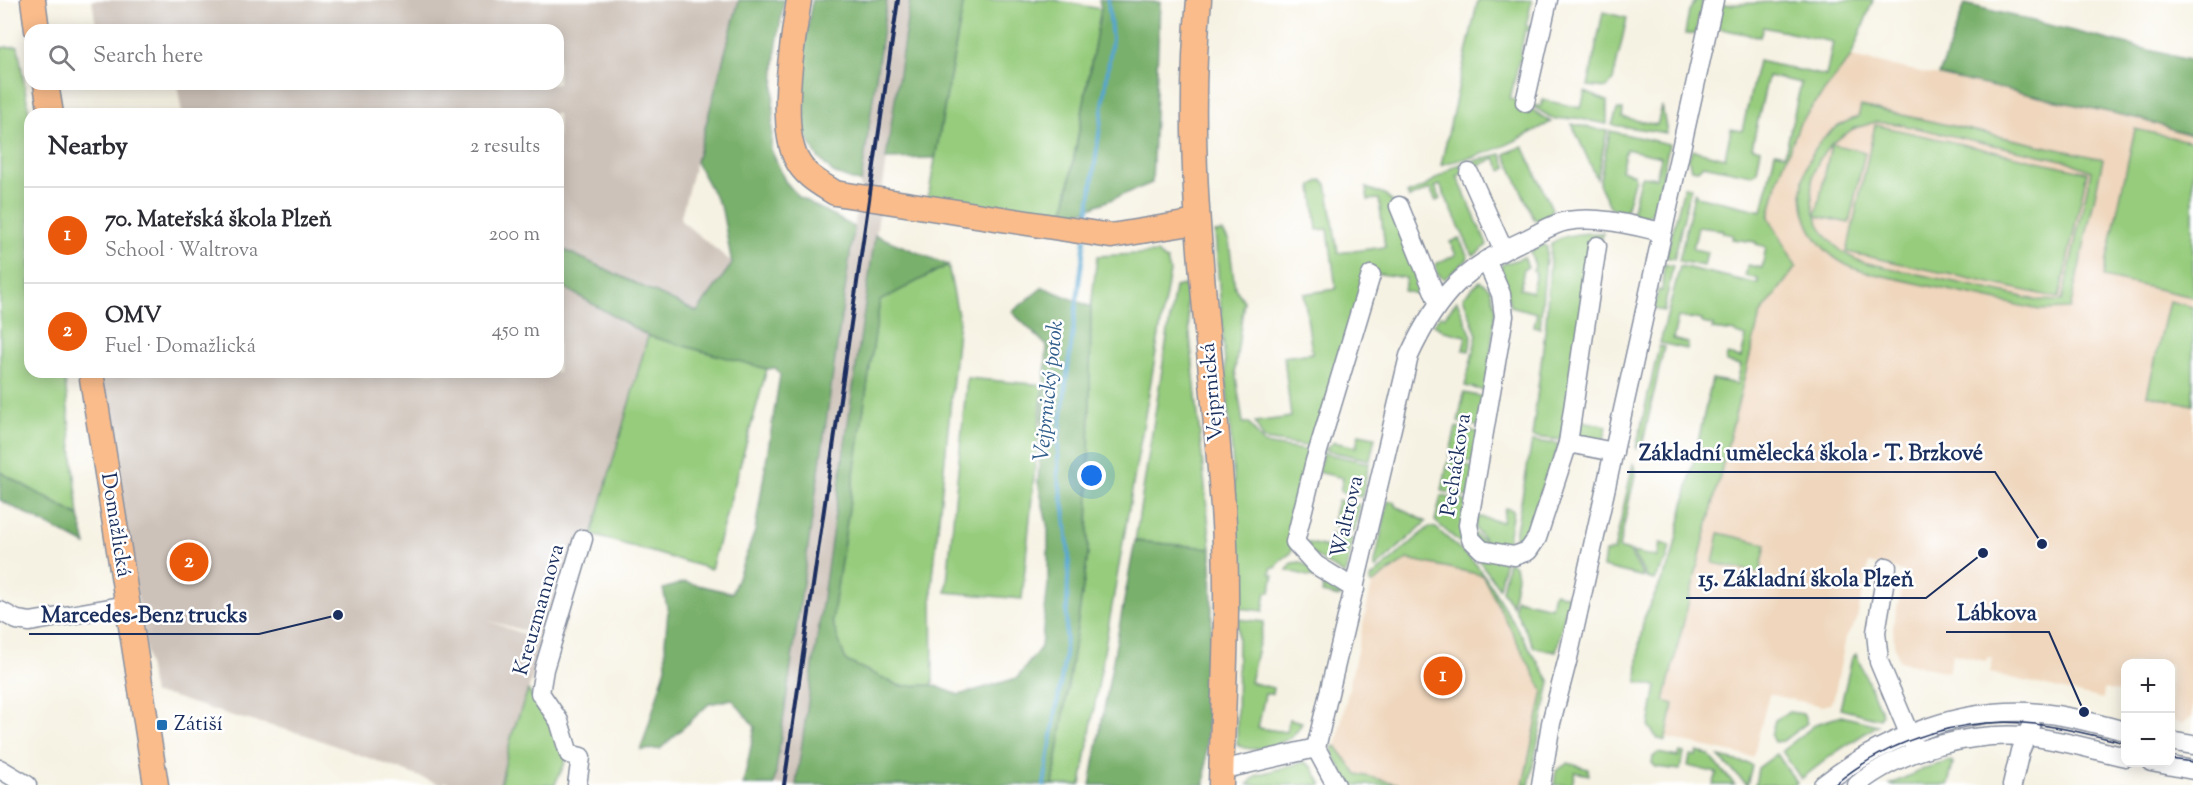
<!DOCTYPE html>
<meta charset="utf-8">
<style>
body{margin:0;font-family:"Sorts Mill Goudy",serif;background:#f7f7f7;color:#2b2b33}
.controls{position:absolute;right:18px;bottom:18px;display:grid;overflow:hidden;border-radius:12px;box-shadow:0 3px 15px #0003}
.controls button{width:54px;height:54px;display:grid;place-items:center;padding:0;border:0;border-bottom:2px solid #e1e1e2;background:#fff;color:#2b2b33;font:30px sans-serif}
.you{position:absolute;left:1092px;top:476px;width:21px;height:21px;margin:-15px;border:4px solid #fff;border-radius:50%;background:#1a73e8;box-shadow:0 0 0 9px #1a73e833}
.badge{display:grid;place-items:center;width:39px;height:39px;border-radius:50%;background:#ea580c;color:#fff;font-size:20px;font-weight:700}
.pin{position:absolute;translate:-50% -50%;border:3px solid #fff;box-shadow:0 2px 6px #0006}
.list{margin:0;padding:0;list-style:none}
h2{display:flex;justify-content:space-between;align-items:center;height:78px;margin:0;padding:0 24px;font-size:26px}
h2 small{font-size:20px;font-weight:400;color:#7c7c81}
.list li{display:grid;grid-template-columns:39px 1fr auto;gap:18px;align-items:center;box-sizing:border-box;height:96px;padding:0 24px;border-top:2px solid #e1e1e2}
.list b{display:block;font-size:22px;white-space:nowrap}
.list p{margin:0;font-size:20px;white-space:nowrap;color:#7c7c81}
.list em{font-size:20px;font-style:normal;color:#7c7c81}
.icon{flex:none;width:33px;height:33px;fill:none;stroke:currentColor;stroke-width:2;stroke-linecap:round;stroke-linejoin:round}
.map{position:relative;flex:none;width:2193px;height:785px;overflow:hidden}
.search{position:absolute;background:#fff;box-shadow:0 3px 15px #0003;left:24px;top:24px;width:540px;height:66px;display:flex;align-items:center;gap:15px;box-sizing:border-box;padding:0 21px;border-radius:18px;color:#7c7c81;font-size:22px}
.panel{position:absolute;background:#fff;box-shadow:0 3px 15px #0003;left:24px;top:108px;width:540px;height:270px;border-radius:18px}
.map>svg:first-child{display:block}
</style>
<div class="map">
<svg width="2193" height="785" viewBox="0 0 2193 785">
<rect width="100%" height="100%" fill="#fff"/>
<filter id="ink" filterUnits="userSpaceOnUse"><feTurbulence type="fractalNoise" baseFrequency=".0167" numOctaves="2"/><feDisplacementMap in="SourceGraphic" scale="12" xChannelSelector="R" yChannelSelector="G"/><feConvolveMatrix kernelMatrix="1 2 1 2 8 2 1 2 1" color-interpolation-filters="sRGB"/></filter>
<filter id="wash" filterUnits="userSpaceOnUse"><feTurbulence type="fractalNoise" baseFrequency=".008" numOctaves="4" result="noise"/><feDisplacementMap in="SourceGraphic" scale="24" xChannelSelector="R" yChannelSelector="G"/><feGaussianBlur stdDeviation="1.35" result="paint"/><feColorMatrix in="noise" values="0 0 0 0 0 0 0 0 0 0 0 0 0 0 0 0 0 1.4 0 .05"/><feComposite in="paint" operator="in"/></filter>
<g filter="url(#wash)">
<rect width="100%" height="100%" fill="#f6f2e3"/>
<g fill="#efd6bc">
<polygon points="1851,57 2140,119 2193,136 2193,717 2182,723 2171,720 2170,664 2126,664 2125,693 2104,689 2103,699 1990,673 1993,658 1988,657 1986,661 1953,654 1948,672 1899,661 1894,643 1893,626 1905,572 1869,563 1856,622 1846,637 1834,697 1830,704 1822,706 1769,694 1753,757 1666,738 1674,704 1664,701 1760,315 1796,267 1769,216 1778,179 1800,123"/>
<polygon points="1407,559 1482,575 1543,691 1523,785 1403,785 1357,774 1336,746 1372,584"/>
</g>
<g fill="#cdc2b9">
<polygon points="92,0 739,0 680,220 733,263 697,312 558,247 558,114 182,114 177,84 558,84 558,30 105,30 96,25"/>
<polygon points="887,0 910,0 796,785 774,785"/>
<polygon points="558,284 648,336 561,641 486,620 545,642 512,734 500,785 453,785 445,782 442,785 306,735 229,715 170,696 153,694 100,372 558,372"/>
</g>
<g fill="#97cc7d" stroke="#597e6e" stroke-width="1.5" fill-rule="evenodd">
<polygon points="964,0 1054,0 1101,9 1062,223 928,198"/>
<path d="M1478,0H1532L1526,26L1536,28L1535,32L1525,30L1520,55L1529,58L1528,61L1519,60L1510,99L1520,101L1518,111L1529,114L1531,109L1551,122C1528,134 1506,147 1482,154C1469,159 1455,160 1441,165Z"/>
<polygon points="1696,0 1703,0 1696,34 1685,34 1689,11"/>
<polygon points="1804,0 1873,0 1851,57 1800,123 1778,179 1769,217 1796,267 1760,315 1664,701 1674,704 1665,741 1657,738 1649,727 1656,686 1637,682 1639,646 1644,618 1672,558 1712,379 1737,384 1741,365 1726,362 1727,355 1741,358 1746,337 1736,334 1736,332 1712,329 1713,325 1702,323 1702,320 1678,317 1673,339 1688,343 1687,349 1660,343 1680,266 1758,284 1758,279 1745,276 1748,265 1762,268 1766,247 1756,244 1756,242 1732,239 1733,235 1723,233 1723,230 1698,227 1693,249 1707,252 1704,266 1679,261 1695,191 1696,196 1762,211 1775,152 1785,154 1801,83 1768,76 1752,147 1761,149 1757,171 1752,175 1703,165 1698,170 1691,169 1688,158 1693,150 1725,158 1731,129 1742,131 1758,61 1826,76 1833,42 1763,27 1760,37 1717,28 1722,5"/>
<polygon points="1603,12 1627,18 1613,80 1607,88 1588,86"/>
<polygon points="18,46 30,119 30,372 49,372 65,380 79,516 0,472 0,48"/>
<polygon points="1585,92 1607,101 1607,124 1575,118 1555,120 1531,105 1541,106 1543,100 1581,108"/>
<polygon points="1662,106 1667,133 1612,125 1617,110 1623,110 1622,117 1657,125"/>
<path d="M1861,106L2103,159L2070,309L2040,310L1865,272C1785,251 1780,143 1858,117ZM1875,122L1898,124L2067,161L2091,171L2062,301L2037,300L1867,263C1815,250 1792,183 1831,145L1816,216L1849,223L1865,152L1831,144L1853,129Z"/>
<polygon points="1572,124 1607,131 1597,179"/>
<polygon points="1875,125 2087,172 2059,298 1847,252"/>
<polygon points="2135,129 2193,142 2193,297 2103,277"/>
<polygon points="1610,131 1669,144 1656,207 1650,215 1641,217 1632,212 1640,179 1642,176 1656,178 1661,157 1626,149 1621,170 1634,174 1635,178 1626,211 1611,208 1599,184"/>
<polygon points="1523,146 1552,209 1550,214 1538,220 1534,219 1505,154"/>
<polygon points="1501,154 1507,168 1502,171 1495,158 1457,176 1487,245 1475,255 1472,254 1440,185 1435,187 1441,199 1436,201 1430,189 1409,198 1407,194 1424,187 1454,166"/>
<polygon points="1321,180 1327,184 1338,253 1385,247 1379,199 1368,200 1366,188 1386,195 1395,205 1426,292 1424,296 1404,291 1406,278 1368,272 1312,447 1264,440 1255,422 1291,417 1284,357 1312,353 1304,294 1336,289 1328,229 1317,230 1312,186"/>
<polygon points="1684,187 1691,187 1674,259 1666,257"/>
<polygon points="1223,232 1229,241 1235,288 1244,301 1235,370 1243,423 1249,423 1264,444 1310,451 1291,553 1280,561 1276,568 1272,567 1270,574 1274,575 1270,592 1266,592 1263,611 1238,608 1237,520 1215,233"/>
<path d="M1603,233L1561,440L1532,437L1546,323L1551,244C1562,233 1588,233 1603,233Z"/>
<polygon points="1459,238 1468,257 1467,260 1444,279 1437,273 1436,264 1456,255 1450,242"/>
<polygon points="1544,245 1547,247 1540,328 1534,326 1537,313 1510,306 1501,265 1524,257 1528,267 1524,269 1520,289 1532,292 1536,272 1533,271 1535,266 1530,251"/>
<polygon points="1157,253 1167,261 1170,271 1081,785 1053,785 1088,555 1091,307 1097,256"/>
<polygon points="1664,264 1673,266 1664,311 1654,309 1658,290 1662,291"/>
<polygon points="948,265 959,320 932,587 933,685 900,686 846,661 832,622 880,300"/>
<polygon points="1480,281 1490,288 1496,308 1486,391 1465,386 1477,335 1463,297"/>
<polygon points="1185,285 1211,548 1135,541 1175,287"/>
<polygon points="1457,301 1472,336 1469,351 1463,350 1466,336 1444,331 1433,324 1441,315 1444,317"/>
<polygon points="2169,301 2193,307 2193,405 2147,395"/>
<polygon points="648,336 767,369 711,569 592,535"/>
<polygon points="1659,346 1664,347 1643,442 1636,449"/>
<polygon points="967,378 1043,385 1022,599 946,592"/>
<polygon points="1464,393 1485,397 1481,427 1458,422"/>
<path d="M1582,421L1607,426L1604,440L1599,442C1590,440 1581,440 1578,430Z"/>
<polygon points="1456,427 1481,433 1475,463 1449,457"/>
<polygon points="1359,434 1375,437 1370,460 1324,450 1334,442 1356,447"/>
<polygon points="1532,441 1559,444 1533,529 1525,544 1513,547"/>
<polygon points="1323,453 1369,463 1362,497 1340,492 1343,478 1318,472"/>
<polygon points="1448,461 1474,468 1468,497 1442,491"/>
<polygon points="1633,464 1636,470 1619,548 1629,551 1644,577 1603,567 1605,552 1614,551"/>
<polygon points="1441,496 1466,501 1463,524 1505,559 1499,588 1478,559 1435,521"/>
<polygon points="1338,500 1360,505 1354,531 1332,526"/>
<polygon points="1388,501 1395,502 1396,506 1426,522 1376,568 1374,567"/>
<polygon points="1505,508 1513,510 1507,547 1486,542 1475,528 1477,518 1480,517 1502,522"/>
<polygon points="1429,527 1436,528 1475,563 1486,578 1550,682 1529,785 1523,785 1543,691 1482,575 1407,559 1372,584 1370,582 1371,578"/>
<polygon points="1719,533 1766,544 1760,573 1713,563"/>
<polygon points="1330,534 1353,539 1345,575 1308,551 1305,542 1327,547"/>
<polygon points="1660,543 1670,546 1667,560 1654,580 1647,578 1632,552 1657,557"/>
<polygon points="1508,561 1515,566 1517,576 1512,605 1502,591"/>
<polygon points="1301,562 1342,590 1340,597 1322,593 1325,581 1287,570 1292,563"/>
<polygon points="1554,593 1569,596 1556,652 1534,647 1514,608 1516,599 1551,607"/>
<path d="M1238,619L1264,622L1250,682L1273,688L1272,694H1265L1258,728L1286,732L1289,719L1302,722C1296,743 1254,757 1237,744Z"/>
<polygon points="1856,654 1882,714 1880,719 1840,709 1852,658"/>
<path d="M528,690C538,705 569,740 566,759C564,769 558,775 555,785H500L512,734Z"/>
<polygon points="1789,712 1803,714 1807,723 1783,741 1774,742 1771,736 1775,720"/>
<polygon points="1841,716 1878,725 1836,752 1801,779 1782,751 1816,724"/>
<polygon points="1336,746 1357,774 1403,785 1350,785 1334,756 1332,747"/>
<polygon points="1680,752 1684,753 1680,770 1656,767 1652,763 1653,757 1658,753 1678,757"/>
<polygon points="1697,752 1709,755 1735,785 1713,785 1717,773 1688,766 1690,755 1696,756"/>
<polygon points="1777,754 1797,783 1794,785 1755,785 1758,768"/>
<polygon points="1719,757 1750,764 1752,766 1747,785"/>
<polygon points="1951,761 1953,763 1948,785 1889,785 1928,767"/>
<polygon points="1304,762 1312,767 1322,785 1247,785 1257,775"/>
<polygon points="1568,763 1588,769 1589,775 1575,772 1572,785 1554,785 1556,771"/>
</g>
<g fill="#79b06c" stroke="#4a7065" stroke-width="1.5">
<polygon points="739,0 784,0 776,50 771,149 785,181 799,197 854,227 774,785 743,785 755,727 732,699 709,704 660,749 641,750 666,667 665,642 668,611 663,589 685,582 732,593 755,531 780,375 776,368 767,369 648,336 558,284 558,247 697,312 732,264 722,210 696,162"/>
<polygon points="812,0 887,0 861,183 833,173 817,156 804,132 804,52"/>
<polygon points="910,0 964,0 935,158 886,159"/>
<polygon points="1099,0 1160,2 1152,183 1063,219 1101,9"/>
<polygon points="1965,4 2193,61 2193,136 2140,119 1939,75"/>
<polygon points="875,235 948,265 880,301 832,621 846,661 900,686 933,685 959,695 1017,678 1041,647 1048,584 1048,529 1038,482 1047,346 1012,312 1043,287 1091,307 1088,554 1053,785 796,785"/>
<polygon points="0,472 79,516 86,545 0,500"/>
<polygon points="1135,541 1211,548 1212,615 1205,785 1090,785"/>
</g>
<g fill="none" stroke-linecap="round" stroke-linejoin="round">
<g stroke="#55a6d0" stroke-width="4">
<polyline points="1087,222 1112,39 1108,0"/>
<polyline points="1044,785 1065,656 1069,555 1064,508 1058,477 1058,444 1085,239"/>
</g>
</g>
</g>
<g filter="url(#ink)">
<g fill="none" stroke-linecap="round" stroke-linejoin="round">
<defs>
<g id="minor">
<polyline points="1525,102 1548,0"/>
<polyline points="1469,173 1503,249"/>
<polyline points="1399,206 1438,302"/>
<polyline points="1486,260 1501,294 1504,316 1468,525 1471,539 1482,550 1514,556 1528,551 1537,538 1568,443 1597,246"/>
<polyline points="1568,443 1614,452"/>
<polyline points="1887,567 1876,632 1879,662 1913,743"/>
<polyline points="1355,589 1316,565 1295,542 1315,461 1371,275"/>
<polyline points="0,611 17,620 30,622 127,605"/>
<polyline points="2170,741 2193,745"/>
<polyline points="2151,762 2193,770"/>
<polyline points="0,769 27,785"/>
<polyline points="1221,770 1316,748"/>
<polyline points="577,785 581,757 569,754 559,721 540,693 544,669 583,539"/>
<path d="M1336,785L1316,748L1409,356C1438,293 1466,266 1529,238C1541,232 1554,223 1567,221C1600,216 1631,225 1662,232"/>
<polyline points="1541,785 1551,723 1568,658 1714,0"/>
<path d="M1823,785C1885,736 1970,703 2049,714C2075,717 2100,725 2126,731"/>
<path d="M1857,785C1901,749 1970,732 2026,736C2060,739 2093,750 2126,757"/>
<polyline points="2012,785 2020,751 2031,726"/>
</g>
<g id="major">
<polyline points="33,0 37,30"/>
<path d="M799,0C793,39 778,126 797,160C805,176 821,184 835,193L1111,236L1197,222"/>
<path d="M1199,0C1182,170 1211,338 1223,508C1230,600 1223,693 1221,785"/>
<polyline points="46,84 51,114"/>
<polyline points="91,372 156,785"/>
</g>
</defs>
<use href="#minor" stroke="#8890a0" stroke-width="21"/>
<use href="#major" stroke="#8890a0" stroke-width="27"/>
<use href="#minor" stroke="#fff" stroke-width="18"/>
<use href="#major" stroke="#fabc8b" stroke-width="24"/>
<g stroke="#1b2f5e" stroke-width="1.5">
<polyline points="2170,759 2193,762"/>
<path d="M1834,785C1890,738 1964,716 2035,724C2066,728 2096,736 2126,743"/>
</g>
<polyline stroke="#1b2f5e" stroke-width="4" points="784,785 898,0"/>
</g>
</g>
<rect fill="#1f6fb2" stroke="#fff" stroke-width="2" x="156" y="719" width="12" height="12" rx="3"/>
<g text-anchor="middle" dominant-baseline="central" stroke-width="5" stroke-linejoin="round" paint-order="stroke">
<g font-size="21" fill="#1b2f5e" stroke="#fff">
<text transform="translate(1213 392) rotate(-95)">Vejprnická</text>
<text transform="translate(1457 465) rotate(-81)">Pecháčkova</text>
<text transform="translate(1348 517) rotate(-77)">Waltrova</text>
<text transform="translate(115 525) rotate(81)">Domažlická</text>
<text transform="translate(540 610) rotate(-74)">Kreuzmannova</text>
</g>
<g font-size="21" fill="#1b2f5e" stroke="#fff" text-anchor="start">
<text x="174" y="725">Zátiší</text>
</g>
<g font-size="22" font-style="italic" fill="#325f8c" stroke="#fff">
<text transform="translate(1050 391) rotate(-84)">Vejprnický potok</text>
</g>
</g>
<path fill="none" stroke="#1b2f5e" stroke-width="2" d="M2042 544L1995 472H1627M1983 553L1926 598H1686M2084 712L2049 632H1946M338 615L259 634H29"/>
<g fill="#1b2f5e" stroke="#fff" stroke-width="2">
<circle cx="2042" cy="544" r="6"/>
<circle cx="1983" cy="553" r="6"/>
<circle cx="2084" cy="712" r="6"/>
<circle cx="338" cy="615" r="6"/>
</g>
<g font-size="22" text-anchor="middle" font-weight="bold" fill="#1b2f5e" stroke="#fff" stroke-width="5" stroke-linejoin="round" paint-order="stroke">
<text x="1811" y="460">Základní umělecká škola - T. Brzkové</text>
<text x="1806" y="586">15. Základní škola Plzeň</text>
<text x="1997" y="620">Lábkova</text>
<text x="144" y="622">Marcedes-Benz trucks</text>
</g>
</svg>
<div class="controls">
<button>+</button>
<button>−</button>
</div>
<div class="you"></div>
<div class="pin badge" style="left:1443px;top:676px">1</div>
<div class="pin badge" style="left:189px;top:562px">2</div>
<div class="search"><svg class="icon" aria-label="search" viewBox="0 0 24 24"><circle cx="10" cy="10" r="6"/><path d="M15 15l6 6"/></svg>Search here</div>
<section class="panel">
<h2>Nearby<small>2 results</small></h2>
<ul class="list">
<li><span class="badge">1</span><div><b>70. Mateřská škola Plzeň</b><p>School · Waltrova</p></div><em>200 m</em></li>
<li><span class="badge">2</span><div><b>OMV</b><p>Fuel · Domažlická</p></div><em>450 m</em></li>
</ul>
</section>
</div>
